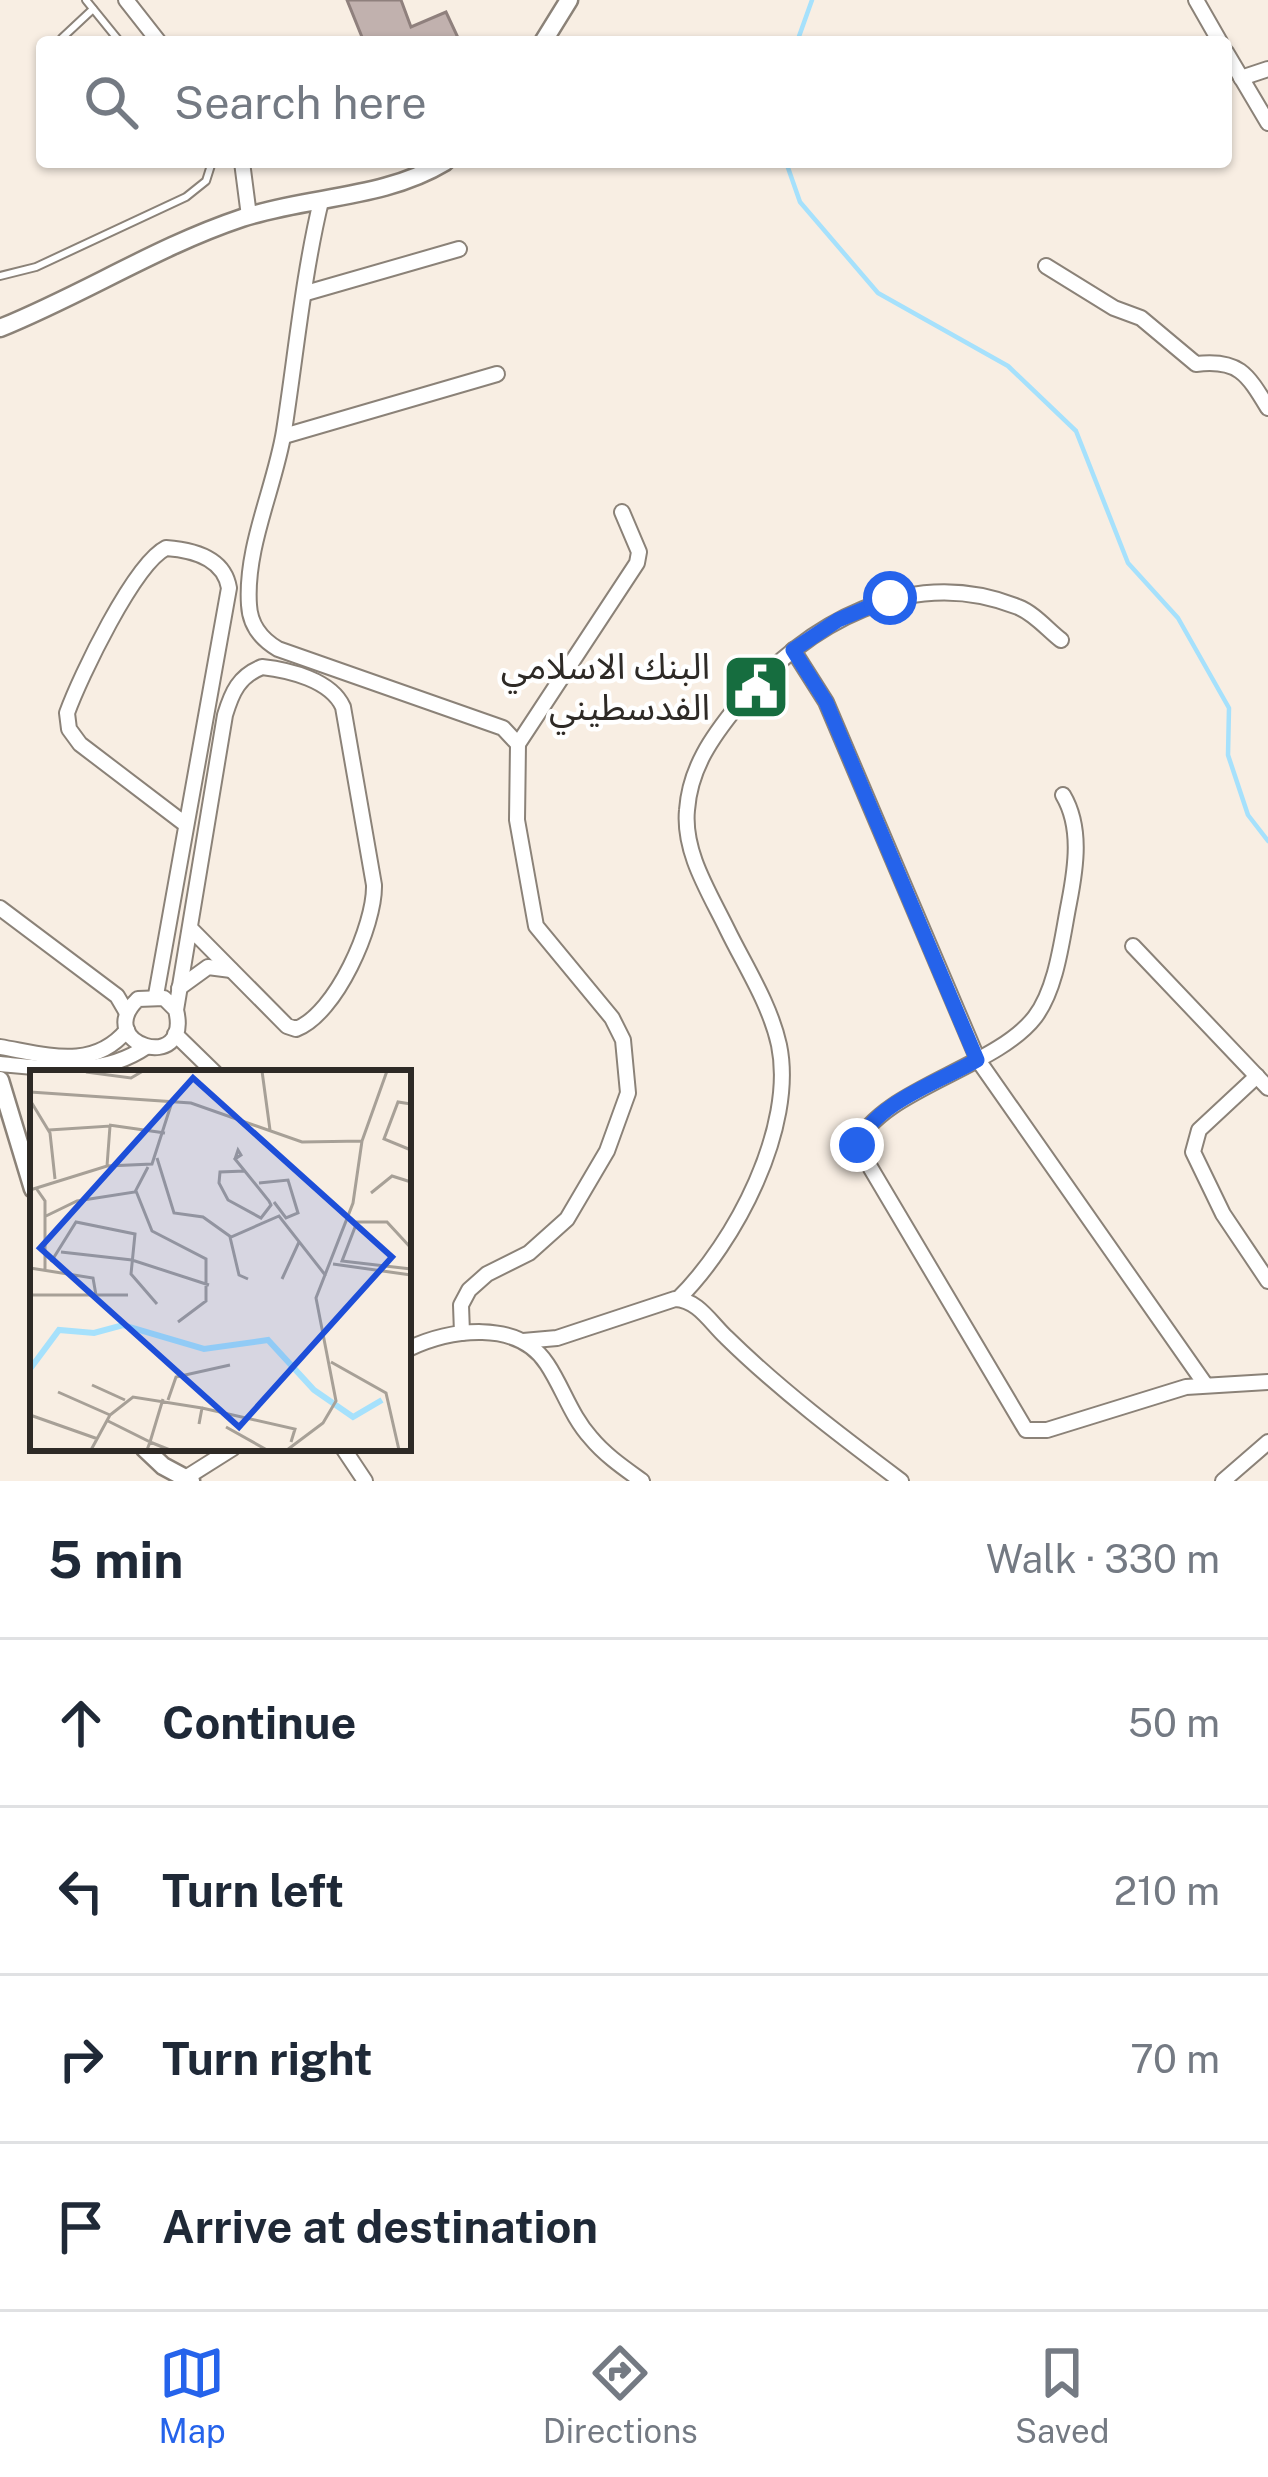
<!DOCTYPE html>
<meta charset="utf-8">
<style>
body{margin:0;font-family:"Public Sans","Noto Sans Arabic",sans-serif;background:#f6f6f7;color:#1f2937}
.stop{position:absolute;width:36px;height:36px;margin:-27px;border:9px solid #2563eb;border-radius:50%;background:#fff}
.stop.end{background:#2563eb;border-color:#fff;box-shadow:0 3px 12px #0008}
.list{margin:0;padding:0;list-style:none}
h2{display:flex;justify-content:space-between;align-items:center;height:156px;margin:0;padding:0 48px;font-size:51px}
h2 small{font-size:39px;font-weight:400;color:#747a83}
.list li{display:grid;grid-template-columns:78px 1fr auto;gap:36px;align-items:center;box-sizing:border-box;height:168px;padding:0 48px;border-top:3px solid #e0e1e3}
.list b{display:block;font-size:45px;white-space:nowrap}
.list em{font-size:39px;font-style:normal;color:#747a83}
.icon{flex:none;width:66px;height:66px;fill:none;stroke:currentColor;stroke-width:2;stroke-linecap:round;stroke-linejoin:round}
.map{position:relative;flex:none;width:1268px;height:1481px;overflow:hidden}
.search{position:absolute;background:#fff;box-shadow:0 3px 9px #0004;left:36px;right:36px;top:36px;height:132px;display:flex;align-items:center;gap:30px;box-sizing:border-box;padding:0 42px;border-radius:12px;color:#747a83;font-size:45px}
.sheet{height:828px;background:#fff}
nav{display:flex;justify-content:space-around;align-items:center;box-sizing:border-box;height:168px;border-top:3px solid #e0e1e3;background:#fff;font-size:33px;color:#747a83}
nav a{display:grid;justify-items:center;gap:6px}
nav .on{color:#2563eb}
.map>svg:first-child{display:block}
</style>
<div class="map">
<svg width="1268" height="1481" viewBox="0 0 1268 1481">
<rect width="100%" height="100%" fill="#f8eee3"/>
<g fill="none" stroke-linecap="round" stroke-linejoin="round">
<g stroke="#a6e1fc" stroke-width="4.5">
<polyline points="797,42 812,0"/>
<polyline points="786,162 800,202 878,293 1008,366 1076,431 1128,563 1178,618 1229,708 1228,755 1248,815 1268,841"/>
</g>
</g>
<polygon fill="#c1b1ae" stroke="#8f807d" stroke-width="3" points="347,0 401,0 411,27 446,12 460,42 364,42"/>
<g fill="none" stroke-linecap="round" stroke-linejoin="round">
<defs>
<g id="service">
<polyline points="86,0 120,42"/>
<polyline points="65,42 62,38 93,9"/>
<polyline points="0,276 36,267 186,197 206,181 212,162"/>
</g>
<g id="minor">
<polyline points="126,0 159,42"/>
<polyline points="1196,0 1220,42"/>
<polyline points="1226,52 1268,123"/>
<polyline points="1241,78 1268,69"/>
<polyline points="242,162 249,216"/>
<path d="M321,201C303,276 296,354 284,431C275,487 245,547 249,605C250,625 261,639 278,649L503,728L518,744L517,820L536,926L612,1018L623,1040L628,1093L607,1151L567,1219L529,1253L487,1274L469,1290L461,1305L462,1333"/>
<path d="M1046,266L1114,308L1141,318L1196,364C1238,359 1247,373 1268,408"/>
<polyline points="306,293 459,249"/>
<polyline points="284,436 497,374"/>
<polyline points="793,650 826,702 978,1060 1205,1384"/>
<polyline points="518,744 637,563 639,552 622,512"/>
<path d="M1063,795C1082,827 1076,867 1069,903C1062,938 1057,988 1035,1017C996,1068 879,1090 857,1145L1026,1430H1047L1186,1387L1268,1382"/>
<polyline points="0,908 117,996 127,1013"/>
<polyline points="1133,946 1268,1088"/>
<polyline points="179,988 208,967 231,970"/>
<path d="M156,995L229,588C224,558 194,550 166,548C134,564 80,677 67,713L69,729L80,744L185,824"/>
<path d="M176,1010L164,998L138,999C91,1044 192,1075 176,1010L225,715C232,692 239,676 262,667C289,670 331,680 343,707L374,885C375,925 336,1014 296,1029L287,1026L190,928"/>
<polyline points="175,1034 215,1073"/>
<path d="M0,1047C47,1055 93,1071 127,1030"/>
<path d="M0,1064C51,1069 102,1077 146,1047"/>
<polyline points="1257,1076 1199,1130 1193,1152 1223,1214 1268,1281"/>
<path d="M678,1299C735,1243 796,1127 779,1045C770,1004 745,966 727,929C709,892 683,852 687,810C690,768 712,737 738,705C805,623 911,564 1018,607C1034,613 1048,630 1061,640"/>
<path d="M523,1341L557,1338L675,1299C698,1300 710,1322 726,1337C780,1390 841,1436 901,1481"/>
<path d="M408,1349C450,1329 518,1319 547,1364C563,1388 571,1416 591,1438C605,1455 624,1468 642,1481"/>
<polyline points="343,1448 365,1481"/>
<polyline points="187,1477 233,1448"/>
<polyline points="1223,1481 1268,1442"/>
</g>
<g id="tertiary">
<polyline points="543,42 569,0"/>
<path d="M0,328C82,295 158,246 242,218C309,196 384,199 445,162"/>
<polyline points="0,1080 33,1189"/>
<polyline points="144,1448 163,1466 191,1481"/>
</g>
</defs>
<use href="#service" stroke="#8b8278" stroke-width="10"/>
<use href="#minor" stroke="#8b8278" stroke-width="18"/>
<use href="#tertiary" stroke="#8b8278" stroke-width="21"/>
<use href="#service" stroke="#fff" stroke-width="6"/>
<use href="#minor" stroke="#fff" stroke-width="14"/>
<use href="#tertiary" stroke="#fff" stroke-width="16"/>
</g>
<g fill="none" stroke-linecap="round" stroke-linejoin="round">
<path stroke="#2563eb" stroke-width="15" d="M857,1145C876,1102 939,1082 977,1060L826,702L793,650L838,620L890,598"/>
</g>
<defs>
<symbol id="civic-square" viewBox="-11 -11 22 22"><rect x="-9" y="-9" width="18" height="18" rx="4" fill="#166d3f" stroke="#fff"/><path d="M-.6-6.5H3V-4.5H.6V-3L4-1V1h2V6H-6V1h2V-1L-.6-3ZM-1.2 2.5V6h2.4V2.5Z" fill="#fff"/></symbol>
</defs>
<g fill-rule="evenodd">
<use href="#civic-square" x="718" y="649" width="76" height="76"/>
</g>
<g text-anchor="middle" dominant-baseline="central" stroke-width="9" stroke-linejoin="round" paint-order="stroke">
<g font-size="36" fill="#2e2a26" stroke="#fff" text-anchor="end">
<text x="710" y="666">البنك الاسلامي<tspan x="710" dy="41">الفدسطيني</tspan></text>
</g>
</g>
<g transform="translate(30 1070)">
<rect width="381" height="381" fill="#f8eee3"/>
<path fill="none" stroke="#a6e1fc" stroke-width="6" d="M0,299L29,260L64,263L93,255L174,279L238,270L284,320L323,347L352,330"/>
<path fill="none" stroke="#a7a097" stroke-width="3" d="M232,1L240,60M56,2L101,8L113,1M0,22L161,33L272,72L332,71L323,133L286,228L306,331L293,353L257,380M0,30L20,63L25,109M381,34L368,32L354,69L381,80M79,55L135,63M19,60L80,56L77,96M332,71L357,1M127,88L144,143L173,147L201,167L249,146L296,206M205,89L208,80L211,85L205,89L239,131L241,135L231,148L198,130L189,113L190,102L215,101M229,113L258,110L268,143L256,148L244,132M6,118L15,131V199M0,120L77,96L122,94L141,35M106,121L122,161L176,189V231L148,252M341,123L362,106L381,112M16,146L47,131L105,122L118,97M200,167L209,205L218,209M381,178L357,152H327L312,191L381,199M31,182L102,190L179,215M21,192L46,152L105,164L101,204L127,234M303,194L381,205M0,198L63,208L66,225M252,209L269,172M0,225H98M301,292L356,323L369,380M62,315L95,330M28,322L80,345M133,329L120,372L140,380M138,330L146,307L200,295M172,338L265,359L261,372M0,345L68,369M78,351L120,372L117,380M196,357L237,380M61,380L80,345L103,327L172,338L169,354"/>
<path fill="#1d4ed8" fill-opacity="0.15" stroke="#1d4ed8" stroke-width="6" d="M163,8L362,187L209,357L10,178Z"/>
<rect width="381" height="381" fill="none" stroke="#2e2a26" stroke-width="6"/>
</g>
</svg>
<div class="stop" style="left:890px;top:598px"></div>
<div class="stop end" style="left:857px;top:1145px"></div>
<div class="search"><svg class="icon" aria-label="search" viewBox="0 0 24 24"><circle cx="10" cy="10" r="6"/><path d="M15 15l6 6"/></svg>Search here</div>
</div>
<section class="sheet">
<h2>5 min<small>Walk · 330 m</small></h2>
<ul class="list">
<li><svg class="icon" aria-label="ahead" viewBox="0 0 24 24"><path d="M12 20V5M6 11l6-6 6 6"/></svg><div><b>Continue</b></div><em>50 m</em></li>
<li><svg class="icon" aria-label="left" viewBox="0 0 24 24"><path d="M17 20v-9H6M10 6l-5 5 5 5"/></svg><div><b>Turn left</b></div><em>210 m</em></li>
<li><svg class="icon" aria-label="right" viewBox="0 0 24 24"><path d="M7 20v-9h11M14 6l5 5-5 5"/></svg><div><b>Turn right</b></div><em>70 m</em></li>
<li><svg class="icon" aria-label="arrive" viewBox="0 0 24 24"><path d="M6 21V4h12l-3 4 3 4H6"/></svg><div><b>Arrive at destination</b></div></li>
</ul>
</section>
<nav>
<a class="on"><svg class="icon" aria-label="map" viewBox="0 0 24 24"><path d="M3 6l6-2 6 2 6-2v14l-6 2-6-2-6 2zM9 4v14M15 6v14"/></svg>Map</a>
<a><svg class="icon" aria-label="directions" viewBox="0 0 24 24"><path d="M12 3l9 9-9 9-9-9zM9 14v-3h6M13 9l2 2-2 2"/></svg>Directions</a>
<a><svg class="icon" aria-label="saved" viewBox="0 0 24 24"><path d="M7 4h10v16l-5-4-5 4z"/></svg>Saved</a>
</nav>
